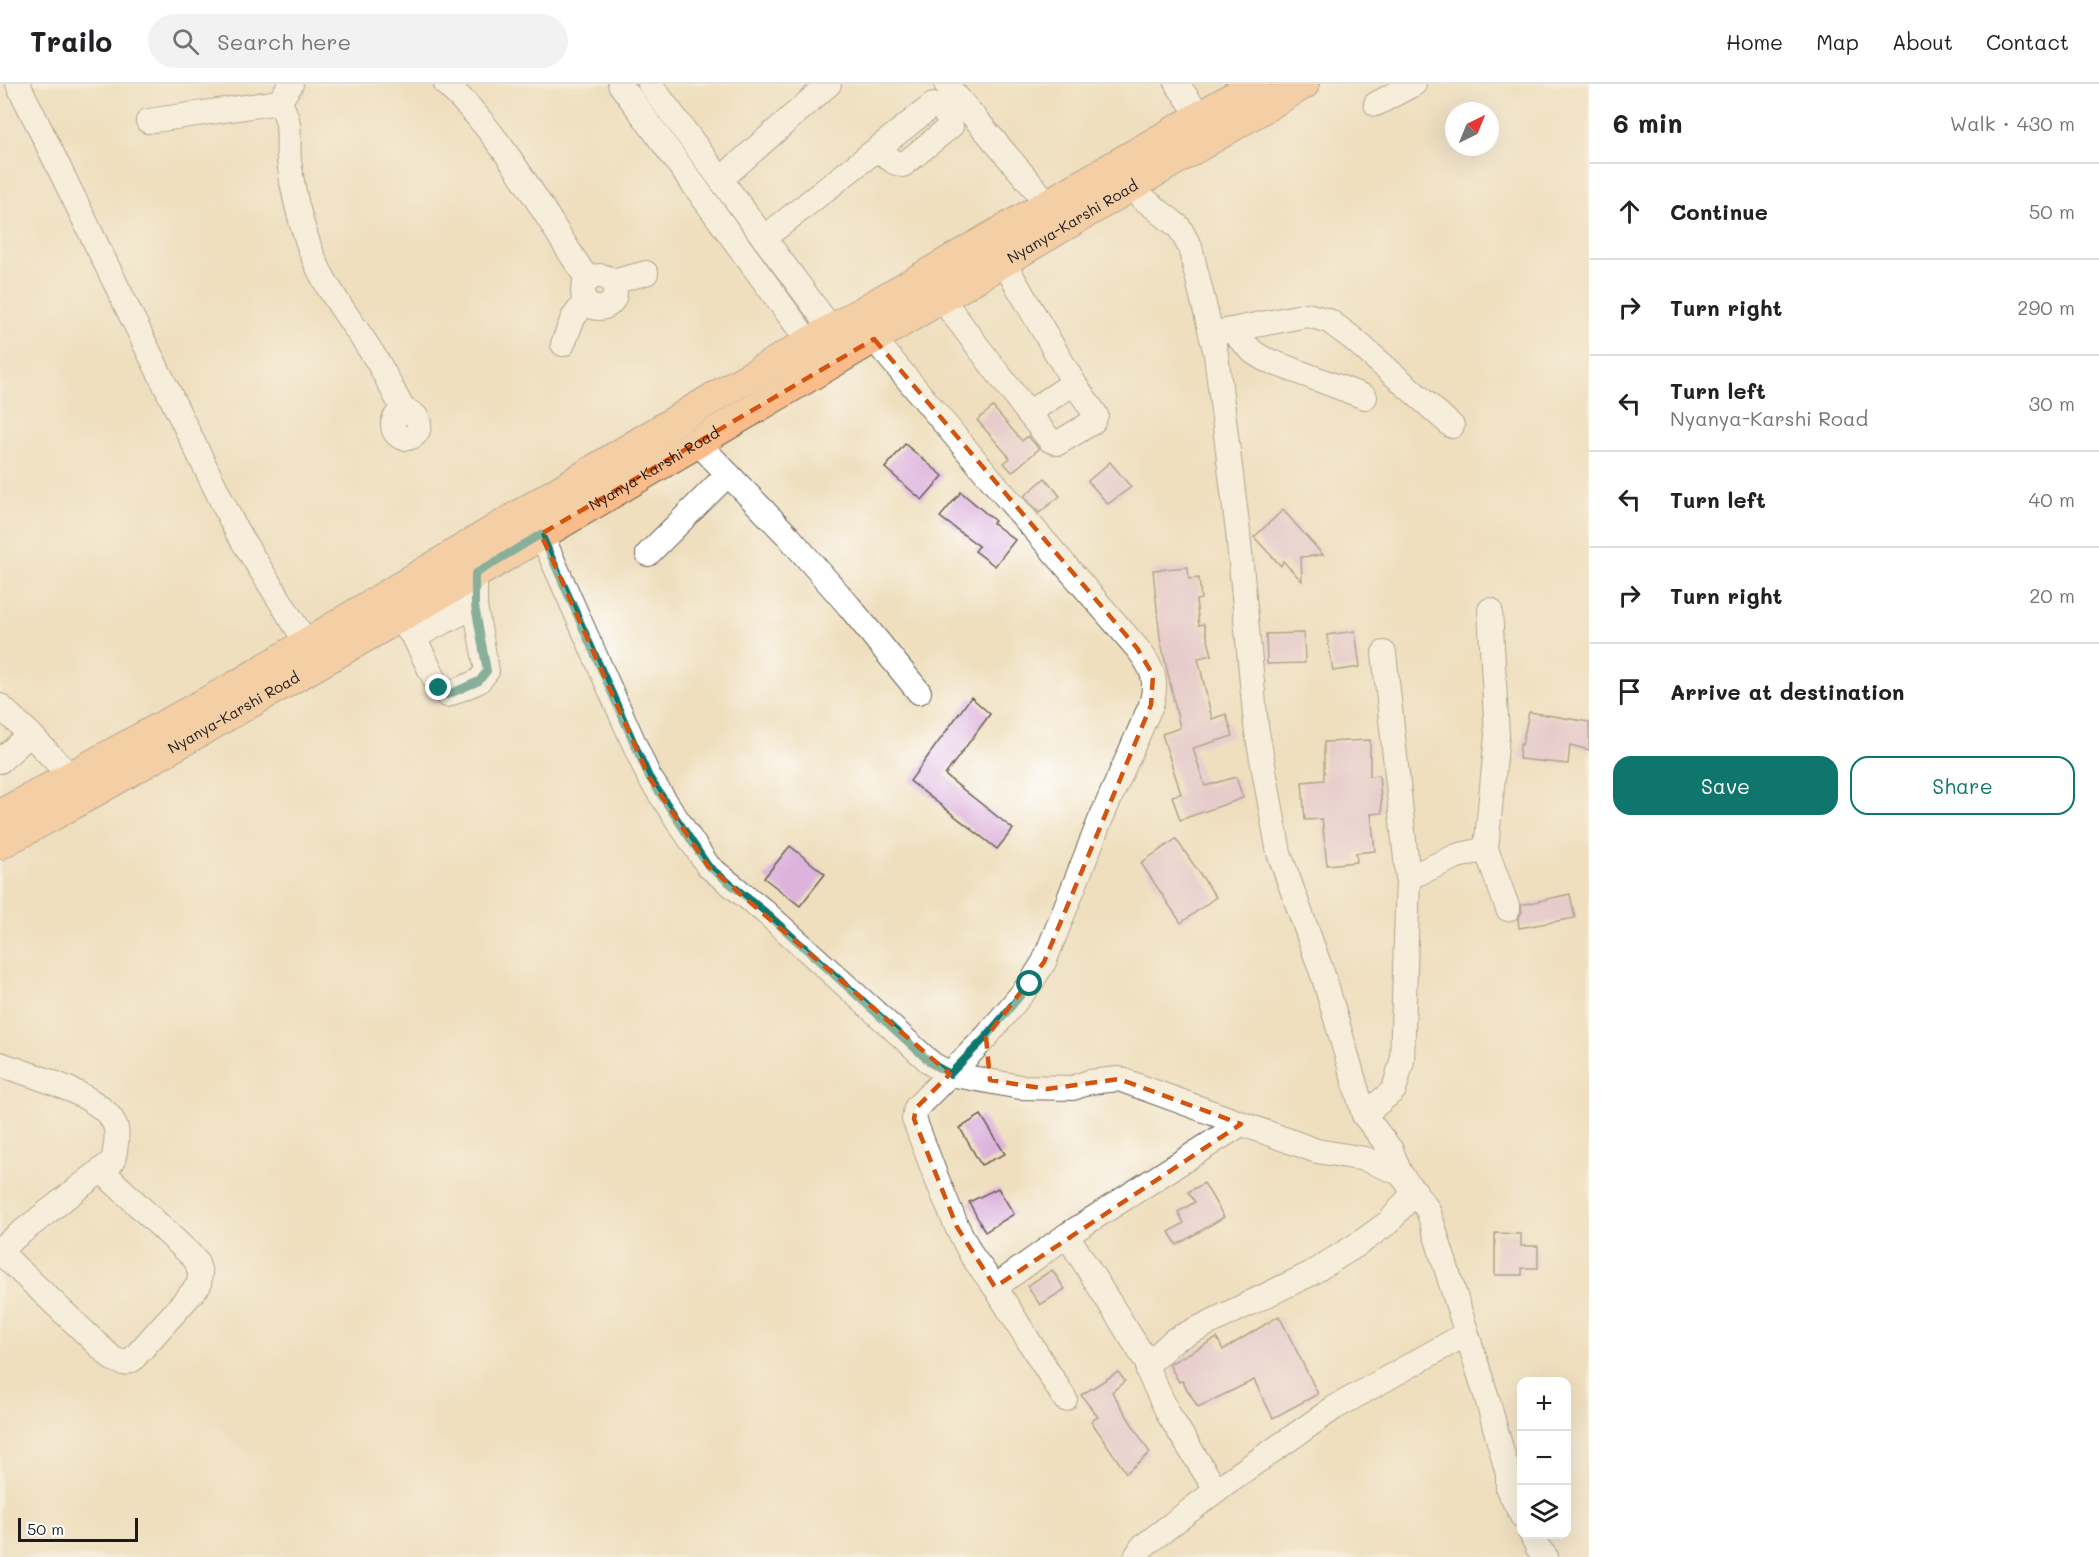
<!DOCTYPE html>
<meta charset="utf-8">
<style>
body{margin:0;font-family:Mali,sans-serif;background:#f2f2f2;color:#202124}
.controls{position:absolute;right:18px;bottom:18px;display:grid;overflow:hidden;border-radius:12px;box-shadow:0 6px 24px #0002}
.controls button{width:54px;height:54px;display:grid;place-items:center;padding:0;border:0;border-bottom:2px solid #e0e0e0;background:#fff;color:#202124;font:30px sans-serif}
.compass{position:absolute;left:1445px;top:18px;width:54px;height:54px;border-radius:50%;background:#fff;box-shadow:0 6px 24px #0002;rotate:43deg}
.scale{position:absolute;left:18px;bottom:15px;width:120px;box-sizing:border-box;padding-left:6px;border:3px solid #1c1c1c;border-top:0;font-size:16px;line-height:21px;white-space:nowrap;color:#1c1c1c;-webkit-text-stroke:4px #fff;paint-order:stroke}
.stop{position:absolute;width:18px;height:18px;margin:-14px;border:4px solid #0f766e;border-radius:50%;background:#fff}
.stop.end{background:#0f766e;border-color:#fff;box-shadow:0 2px 6px #0008}
.list{margin:0;padding:0;list-style:none}
h2{display:flex;justify-content:space-between;align-items:center;height:78px;margin:0;padding:0 24px;font-size:26px}
h2 small{font-size:20px;font-weight:400;color:#757577}
.list li{display:grid;grid-template-columns:39px 1fr auto;gap:18px;align-items:center;box-sizing:border-box;height:96px;padding:0 24px;border-top:2px solid #e0e0e0}
.list b{display:block;font-size:22px;white-space:nowrap}
.list p{margin:0;font-size:20px;white-space:nowrap;color:#757577}
.list em{font-size:20px;font-style:normal;color:#757577}
.actions{display:flex;gap:12px;padding:18px 24px}
.actions a{flex:1;padding:14px 0;border:2px solid #0f766e;border-radius:18px;text-align:center;font-size:21px;color:#0f766e}
.actions .main{background:#0f766e;color:#fff}
.icon{flex:none;width:33px;height:33px;fill:none;stroke:currentColor;stroke-width:2;stroke-linecap:round;stroke-linejoin:round}
.map{position:relative;flex:none;width:1589px;height:1473px;overflow:hidden}
header{display:flex;align-items:center;gap:36px;box-sizing:border-box;height:84px;padding:0 30px;background:#fff;border-bottom:2px solid #e0e0e0}
header strong{font-size:28px}
nav{display:flex;gap:33px;margin-inline-start:auto;font-size:21px}
.search{width:420px;height:54px;background:#f2f2f2;display:flex;align-items:center;gap:15px;box-sizing:border-box;padding:0 21px;border-radius:33px;color:#757577;font-size:22px}
main{display:flex}
aside{flex:1;background:#fff}
.map>svg:first-child{display:block}
</style>
<header>
<strong>Trailo</strong>
<div class="search"><svg class="icon" aria-label="search" viewBox="0 0 24 24"><circle cx="10" cy="10" r="6"/><path d="M15 15l6 6"/></svg>Search here</div>
<nav><a>Home</a><a>Map</a><a>About</a><a>Contact</a></nav>
</header>
<main>
<div class="map">
<svg width="1589" height="1473" viewBox="0 0 1589 1473">
<rect width="100%" height="100%" fill="#fff"/>
<filter id="ink" filterUnits="userSpaceOnUse"><feTurbulence type="fractalNoise" baseFrequency=".0167" numOctaves="2"/><feDisplacementMap in="SourceGraphic" scale="12" xChannelSelector="R" yChannelSelector="G"/><feConvolveMatrix kernelMatrix="1 2 1 2 8 2 1 2 1" color-interpolation-filters="sRGB"/></filter>
<filter id="wash" filterUnits="userSpaceOnUse"><feTurbulence type="fractalNoise" baseFrequency=".008" numOctaves="4" result="noise"/><feDisplacementMap in="SourceGraphic" scale="24" xChannelSelector="R" yChannelSelector="G"/><feGaussianBlur stdDeviation="1.35" result="paint"/><feColorMatrix in="noise" values="0 0 0 0 0 0 0 0 0 0 0 0 0 0 0 0 0 1.4 0 .05"/><feComposite in="paint" operator="in"/></filter>
<g filter="url(#wash)">
<rect width="100%" height="100%" fill="#efdfbe"/>
<g id="blocks">
<g fill="#ddb3dc">
<polygon points="993,323 1022,357 1028,352 1039,365 1012,388 1004,379 1010,374 977,336"/>
<polygon points="905,360 943,392 922,416 885,384"/>
<polygon points="1110,378 1131,403 1108,420 1088,397"/>
<polygon points="1045,394 1060,412 1039,429 1024,412"/>
<polygon points="961,408 995,437 993,439 1015,456 995,482 975,467 979,462 940,433"/>
<polygon points="1283,426 1323,471 1301,473 1302,497 1283,477 1281,482 1254,453"/>
<polygon points="1188,483 1189,495 1199,494 1201,515 1196,516 1199,541 1204,540 1212,571 1198,574 1212,635 1226,630 1233,652 1193,664 1205,702 1236,693 1243,714 1180,736 1172,712 1181,710 1162,650 1180,644 1160,554 1153,486"/>
<polygon points="1355,547 1360,583 1333,587 1327,551"/>
<polygon points="1304,549 1305,579 1267,580 1266,550"/>
<polygon points="971,613 990,630 945,691 1013,745 997,765 910,697"/>
<polygon points="1529,628 1589,638 1589,666 1570,661 1568,680 1519,675 1520,660 1522,661"/>
<polygon points="1370,656 1370,692 1379,691 1382,729 1371,730 1375,767 1356,769 1357,778 1327,781 1322,735 1305,736 1302,698 1324,696 1324,658"/>
<polygon points="1176,755 1216,813 1181,839 1141,779"/>
<polygon points="790,762 825,790 800,822 764,794"/>
<polygon points="1570,810 1575,834 1519,844 1518,835 1522,828 1521,821"/>
<polygon points="981,1031 1005,1070 981,1081 960,1044"/>
<polygon points="1204,1099 1224,1133 1177,1161 1169,1148 1184,1139 1178,1128 1195,1118 1188,1108"/>
<polygon points="998,1104 1014,1130 985,1148 969,1118"/>
<polygon points="1495,1149 1521,1150 1521,1162 1538,1162 1538,1184 1522,1184 1522,1191 1495,1191"/>
<polygon points="1052,1186 1065,1205 1040,1221 1027,1202"/>
<polygon points="1279,1232 1318,1310 1273,1334 1254,1296 1198,1323 1182,1297 1179,1298 1169,1280 1217,1254 1223,1266"/>
<polygon points="1118,1288 1125,1297 1112,1308 1150,1369 1126,1389 1091,1337 1098,1333 1081,1311"/>
</g>
</g>
</g>
<g filter="url(#ink)">
<use href="#blocks" fill-opacity="0" stroke="#666055" stroke-width="1.5"/>
<g fill="none" stroke-linecap="round" stroke-linejoin="round">
<defs>
<g id="minor">
<polyline points="18,0 236,446 307,560"/>
<path d="M446,0C506,54 543,130 588,196"/>
<polyline points="620,0 819,272"/>
<polyline points="650,0 841,258"/>
<polyline points="946,0 1048,120"/>
<polyline points="1177,0 1200,32"/>
<path d="M279,18C293,39 287,53 289,76C292,105 300,137 310,165C325,206 353,238 376,275C386,291 394,310 404,327"/>
<polyline points="1376,20 1414,0"/>
<polyline points="148,37 279,18 291,0"/>
<polyline points="721,95 829,0"/>
<polyline points="1130,104 1179,143 1190,163 1216,270 1238,448 1256,642 1279,769 1325,897 1364,1031 1391,1066 1400,1089 1428,1126 1487,1314 1508,1390 1508,1405 1522,1432"/>
<path d="M764,154L933,21C942,23 949,33 951,42L903,81L894,78L878,65"/>
<circle cx="599" cy="208" r="16"/>
<polyline points="612,198 646,189"/>
<polyline points="942,215 1028,329 1074,299 1004,179"/>
<polyline points="1231,246 1253,268 1264,275 1365,313"/>
<polyline points="1211,250 1307,231 1329,237 1352,254 1452,342"/>
<path d="M874,255L1001,407L1137,564C1153,584 1158,596 1151,621L1099,739L1044,878L1030,900L986,953L916,1024L914,1035L936,1093L957,1143L972,1172L995,1203L1065,1315"/>
<polyline points="563,260 573,234 586,217"/>
<circle cx="406" cy="341" r="13"/>
<polyline points="1028,329 1050,356 1058,359 1093,338 1096,331 1074,299"/>
<polyline points="698,359 788,452 849,522 919,608"/>
<polyline points="541,450 649,693 708,782 764,827 932,980 950,990 1020,1003 1073,1004 1089,998 1119,995 1317,1067 1365,1075 1400,1089"/>
<polyline points="648,470 728,390"/>
<polyline points="1490,526 1497,652 1486,765 1508,825"/>
<polyline points="397,533 414,553 439,604 447,611 479,597 487,587 475,522 475,490"/>
<polyline points="414,553 475,522"/>
<polyline points="1384,569 1408,794"/>
<polyline points="0,622 30,650 71,693"/>
<polyline points="0,677 30,650"/>
<path d="M0,980C29,991 107,1011 116,1044C118,1055 115,1067 113,1077L0,1165"/>
<polyline points="1364,1031 1394,1006 1402,977 1408,794 1457,772 1486,765"/>
<polyline points="1067,1151 1148,1280"/>
<polyline points="0,1168 113,1275 123,1279 132,1276 199,1201 200,1189 196,1176 101,1086"/>
<polyline points="995,1203 1067,1151 1241,1040"/>
<polyline points="1216,1406 1169,1331 1148,1287 1148,1280 1174,1256 1310,1190 1360,1159 1389,1138 1415,1107"/>
<polyline points="1531,1450 1538,1464 1546,1473"/>
<polyline points="1136,1473 1142,1463 1226,1399 1334,1324 1466,1250"/>
</g>
<g id="major">
<polyline points="0,731 236,602 718,311 1256,0"/>
<path id="s1" d="M0,760L59,728L475,490L1304,0"/>
</g>
</defs>
<use href="#minor" stroke="#666055" stroke-width="26"/>
<use href="#major" stroke="#666055" stroke-width="32"/>
<use href="#minor" stroke="#fff" stroke-width="24"/>
<use href="#major" stroke="#fabc8b" stroke-width="30"/>
</g>
</g>
<g fill="none" stroke-linecap="round" stroke-linejoin="round" filter="url(#ink)">
<polyline stroke="#0f766e" stroke-width="8" points="439,604 447,611 479,597 487,587 475,522 475,490 541,450 649,693 708,782 764,827 932,980 950,990 986,953 1030,900"/>
</g>
<path d="M0 0H1589V1473H0ZM874,255L1137,564L1153,591L1151,621L1044,878L986,953L990,996L1047,1005L1119,995L1241,1040L995,1203L957,1143L914,1035L916,1024L950,990L708,782L649,693L541,450Z" fill="#efdfbe" fill-opacity=".55" fill-rule="evenodd"/>
<path fill="none" stroke="#d4530e" stroke-width="4.5" stroke-dasharray="12 8" stroke-linejoin="round" d="M874,255L1137,564L1153,591L1151,621L1044,878L986,953L990,996L1047,1005L1119,995L1241,1040L995,1203L957,1143L914,1035L916,1024L950,990L708,782L649,693L541,450Z"/>
<g text-anchor="middle" dominant-baseline="central" stroke-width="6" stroke-linejoin="round" paint-order="stroke">
<g font-size="15" fill="#1c1c1c" stroke="#fff">
<text stroke="none"><textPath href="#s1" startOffset="1240">Nyanya-Karshi Road</textPath></text>
<text stroke="none"><textPath href="#s1" startOffset="754">Nyanya-Karshi Road</textPath></text>
<text stroke="none"><textPath href="#s1" startOffset="268">Nyanya-Karshi Road</textPath></text>
</g>
</g>
</svg>
<div class="controls">
<button>+</button>
<button>−</button>
<button><svg class="icon" aria-label="layers" viewBox="0 0 24 24"><path d="M12 4l9 5-9 5-9-5zM3 14l9 5 9-5"/></svg></button>
</div>
<svg class="compass" viewBox="-18 -18 36 36"><path d="M0-13l5 13h-10z" fill="#e53935"/><path d="M0 13l5-13h-10z" fill="#757577"/></svg>
<div class="scale">50 m</div>
<div class="stop" style="left:1030px;top:900px"></div>
<div class="stop end" style="left:439px;top:604px"></div>
</div>
<aside>
<h2>6 min<small>Walk · 430 m</small></h2>
<ul class="list">
<li><svg class="icon" aria-label="ahead" viewBox="0 0 24 24"><path d="M12 20V5M6 11l6-6 6 6"/></svg><div><b>Continue</b></div><em>50 m</em></li>
<li><svg class="icon" aria-label="right" viewBox="0 0 24 24"><path d="M7 20v-9h11M14 6l5 5-5 5"/></svg><div><b>Turn right</b></div><em>290 m</em></li>
<li><svg class="icon" aria-label="left" viewBox="0 0 24 24"><path d="M17 20v-9H6M10 6l-5 5 5 5"/></svg><div><b>Turn left</b><p>Nyanya-Karshi Road</p></div><em>30 m</em></li>
<li><svg class="icon" aria-label="left" viewBox="0 0 24 24"><path d="M17 20v-9H6M10 6l-5 5 5 5"/></svg><div><b>Turn left</b></div><em>40 m</em></li>
<li><svg class="icon" aria-label="right" viewBox="0 0 24 24"><path d="M7 20v-9h11M14 6l5 5-5 5"/></svg><div><b>Turn right</b></div><em>20 m</em></li>
<li><svg class="icon" aria-label="arrive" viewBox="0 0 24 24"><path d="M6 21V4h12l-3 4 3 4H6"/></svg><div><b>Arrive at destination</b></div></li>
</ul>
<div class="actions"><a class="main">Save</a><a>Share</a></div>
</aside>
</main>
